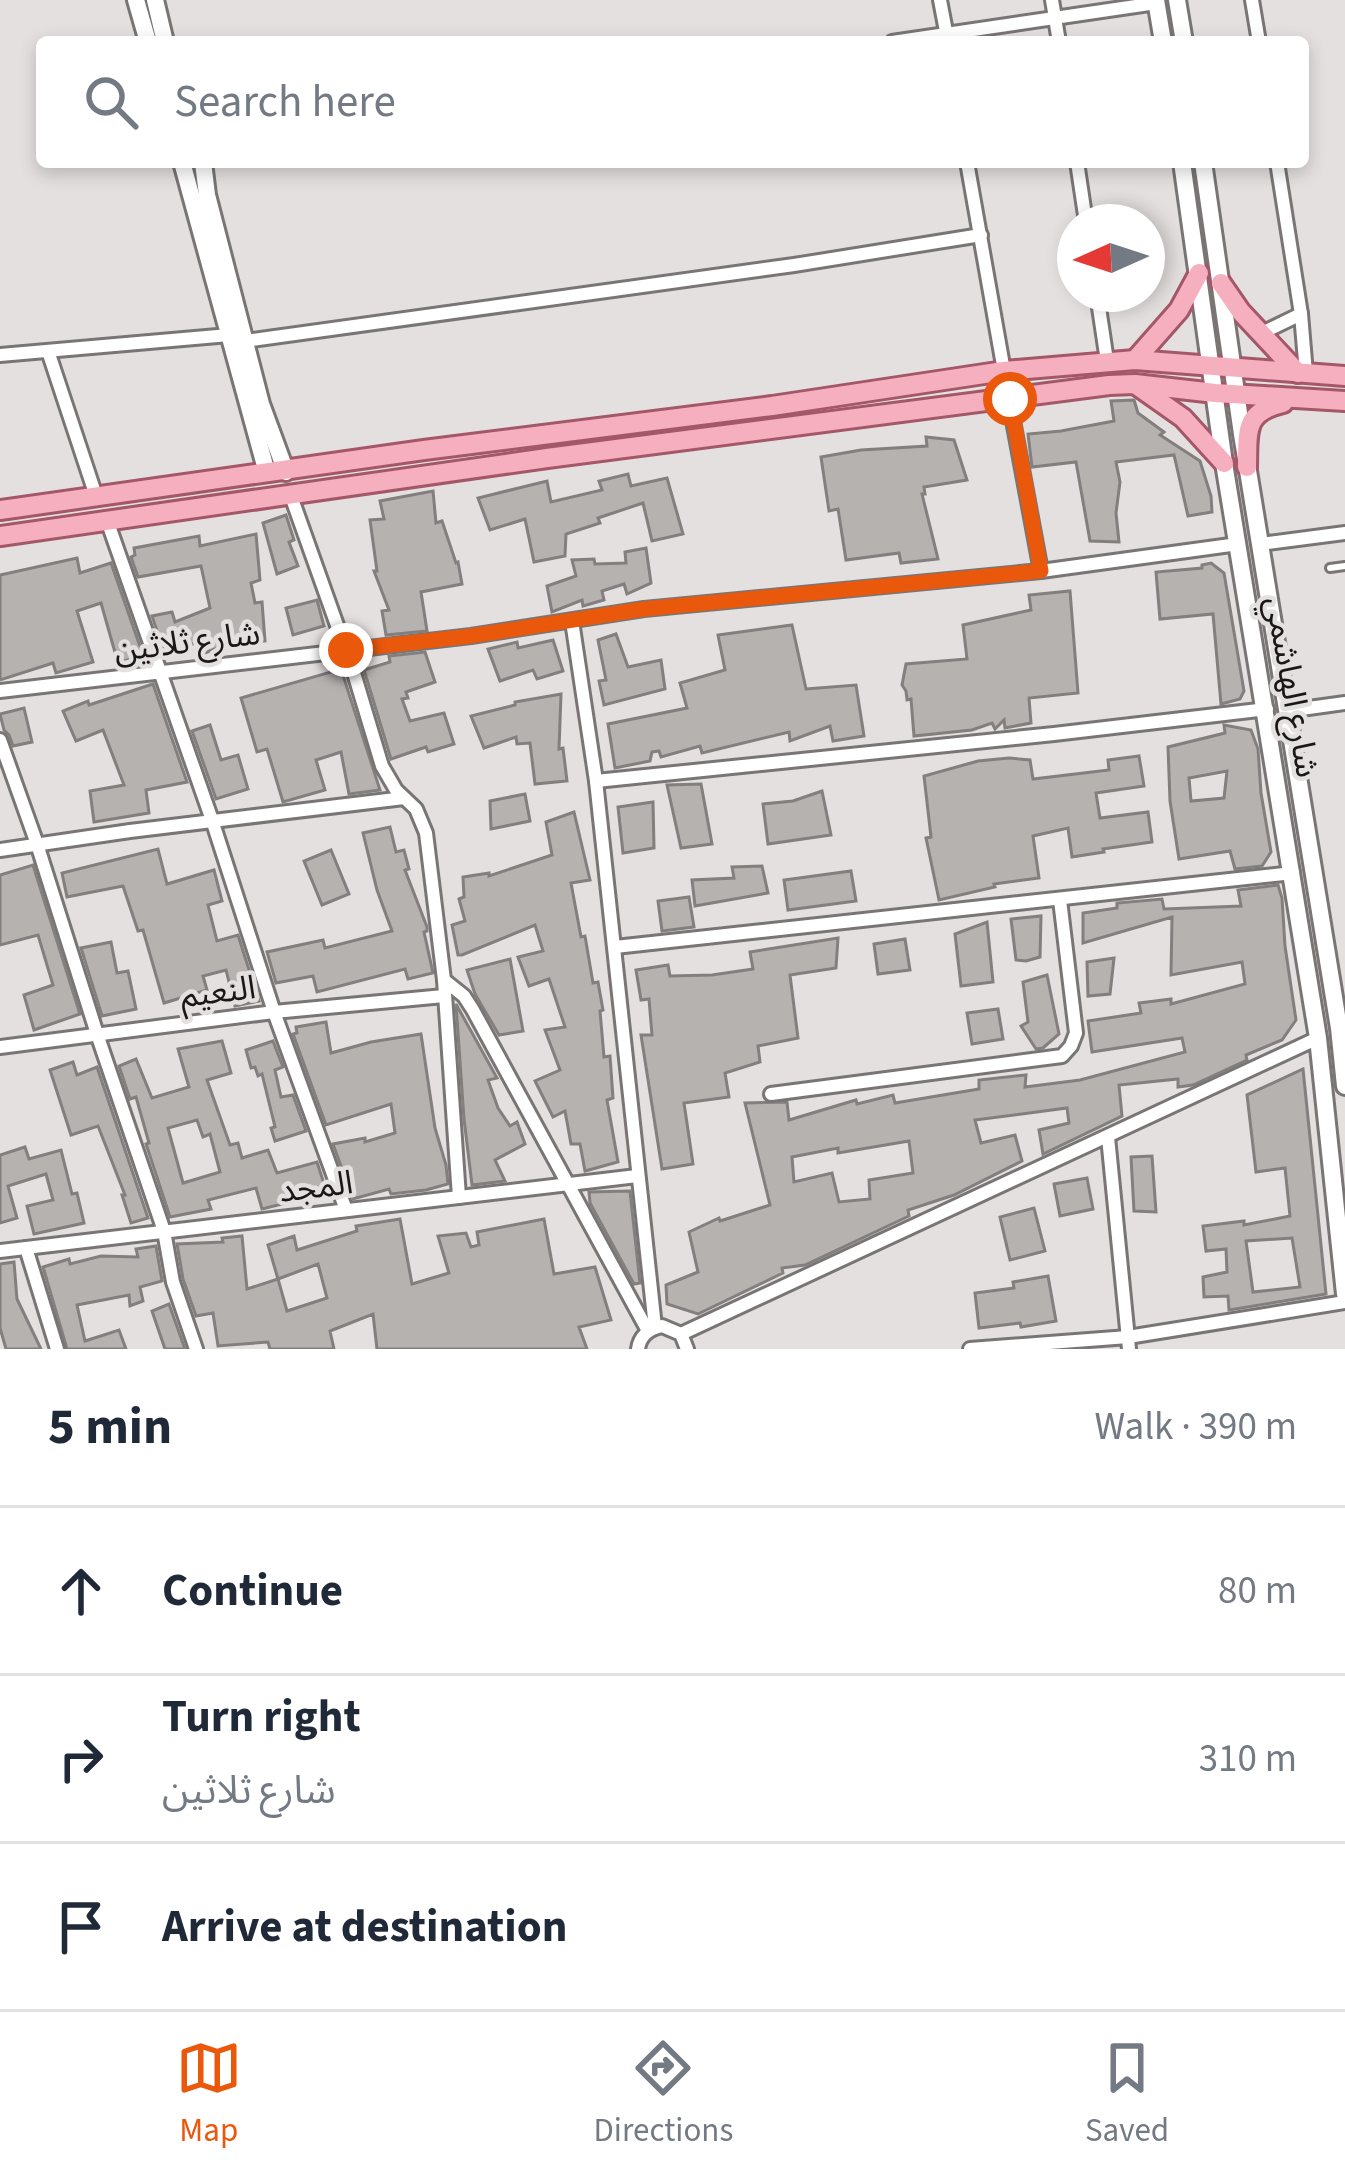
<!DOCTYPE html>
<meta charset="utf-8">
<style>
body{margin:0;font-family:"Source Sans 3","Noto Sans Arabic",sans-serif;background:#f6f6f7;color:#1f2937}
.compass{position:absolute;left:1057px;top:204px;width:108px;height:108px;border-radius:50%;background:#fff;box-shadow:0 6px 18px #0003;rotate:267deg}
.stop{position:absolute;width:36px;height:36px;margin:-27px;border:9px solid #ea580c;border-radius:50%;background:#fff}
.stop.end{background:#ea580c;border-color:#fff;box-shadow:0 3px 12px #0008}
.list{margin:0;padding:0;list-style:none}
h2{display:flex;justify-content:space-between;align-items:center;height:156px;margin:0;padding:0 48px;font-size:51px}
h2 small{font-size:39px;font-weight:400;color:#747a83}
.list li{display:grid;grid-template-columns:78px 1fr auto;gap:36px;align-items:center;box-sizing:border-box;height:168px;padding:0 48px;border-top:3px solid #e0e1e3}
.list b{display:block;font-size:45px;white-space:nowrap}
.list p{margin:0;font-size:39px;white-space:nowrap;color:#747a83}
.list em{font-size:39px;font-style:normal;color:#747a83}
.icon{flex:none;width:66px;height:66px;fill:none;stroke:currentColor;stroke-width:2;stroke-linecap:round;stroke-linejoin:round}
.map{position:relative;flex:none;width:1345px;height:1349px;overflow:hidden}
.search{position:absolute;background:#fff;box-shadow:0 6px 18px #0003;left:36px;right:36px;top:36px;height:132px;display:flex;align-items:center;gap:30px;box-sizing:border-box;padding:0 42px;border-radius:12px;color:#747a83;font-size:45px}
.sheet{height:660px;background:#fff}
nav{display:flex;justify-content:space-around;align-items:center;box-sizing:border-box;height:168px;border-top:3px solid #e0e1e3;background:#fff;font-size:33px;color:#747a83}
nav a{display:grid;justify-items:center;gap:6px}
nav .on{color:#ea580c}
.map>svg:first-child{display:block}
</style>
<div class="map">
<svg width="1345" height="1349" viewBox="0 0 1345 1349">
<rect width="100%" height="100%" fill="#e4e0df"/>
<g fill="#b5b2b0" stroke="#827f7e" stroke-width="3" fill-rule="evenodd">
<polygon points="1134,400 1138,413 1164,432 1160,435 1200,461 1211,496 1212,512 1188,516 1174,455 1116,462 1120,482 1116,513 1119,542 1090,541 1076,462 1032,467 1028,434 1061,431 1114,421 1111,401"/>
<polygon points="926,437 954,440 967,480 924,487 925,494 922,494 938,559 901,563 899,553 846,560 838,509 829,511 821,457 861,450 927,446"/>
<polygon points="628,474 631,486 667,478 683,534 652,541 643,503 598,518 600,523 566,534 565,556 534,562 525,519 490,530 478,498 547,481 551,502 602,490 599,481"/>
<polygon points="433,491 436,523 442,521 456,563 458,562 462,584 421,592 427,631 386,635 382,611 389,610 374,571 377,571 370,520 384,519 380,501"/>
<polygon points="286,515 294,540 289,542 298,566 277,574 263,523"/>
<polygon points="256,534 260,580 251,583 255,603 262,602 265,641 225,645 200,655 196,643 164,652 152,616 172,612 175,622 210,608 201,566 138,577 131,557 135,555 134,548 199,536 200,546"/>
<polygon points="646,548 651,583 627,594 624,584 602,591 604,600 583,606 582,600 552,612 547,586 576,576 572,560 594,559 595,564 626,563 625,552"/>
<polygon points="77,558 80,573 111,563 143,655 118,663 101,603 77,611 93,662 56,673 53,663 0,680 0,575"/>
<polygon points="1211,563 1224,573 1244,691 1240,699 1221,704 1213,614 1160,619 1156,572 1202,568 1202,565"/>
<polygon points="1070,591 1078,693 1029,698 1031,723 1005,728 1004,720 995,729 992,723 972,730 914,736 911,699 907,700 906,691 902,685 906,664 967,659 963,625 1031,610 1029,595"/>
<polygon points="317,600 324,626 293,635 286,608"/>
<polygon points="792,625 806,689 856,685 864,736 833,741 830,726 790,741 789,732 702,753 700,746 661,757 659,751 652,752 650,761 615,768 608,724 687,708 680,683 725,670 718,635"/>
<polygon points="616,634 628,667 661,660 665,689 604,705 599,681 606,680 598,640"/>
<polygon points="553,640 563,671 537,679 533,670 500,681 488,649 517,642 518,648"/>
<polygon points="425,652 435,682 406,692 408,698 402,699 410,721 444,713 454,744 428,752 426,747 391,759 364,670 390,662 389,656"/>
<polygon points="341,669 380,790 349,794 341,752 316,760 325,790 283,802 267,749 257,752 241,698"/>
<polygon points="153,684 187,782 146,790 149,813 94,822 90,791 124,785 103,730 76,741 63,711 88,701 89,705"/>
<polygon points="561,694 559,749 563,748 567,781 535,784 530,743 517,744 516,737 484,748 471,716 515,705 515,702"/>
<polygon points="24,708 32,742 13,746 9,735 4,730 0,714"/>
<polygon points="210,725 221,760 238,755 248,789 216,799 192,731"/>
<path d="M1224,725L1251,730L1258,749L1261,793L1271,852L1262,866L1235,869L1230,851L1179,859L1170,801L1168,747L1225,733ZM1227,771L1224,798L1191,801L1189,778Z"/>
<polygon points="1139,756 1144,786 1096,793 1100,818 1148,812 1152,842 1103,849 1104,852 1072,857 1068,828 1033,836 1039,878 994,884 995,887 939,900 926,838 931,837 924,776 978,761 1009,758 1030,760 1033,779 1109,770 1108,760"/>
<polygon points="701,784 712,844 681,848 667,785"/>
<polygon points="822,791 831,835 768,844 763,804 793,801"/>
<polygon points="525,794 530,821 491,829 490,801"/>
<polygon points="653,802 654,848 623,853 618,807"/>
<polygon points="574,812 590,880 571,883 581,937 585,936 593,983 598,982 603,1010 600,1011 604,1057 610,1056 613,1098 607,1100 618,1162 585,1171 580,1144 571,1144 565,1111 553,1117 535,1081 560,1070 545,1030 565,1027 549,979 529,986 518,957 543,951 535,925 462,955 458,955 452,925 465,921 459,899 464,897 463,877 489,873 489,876 552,855 546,822"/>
<polygon points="390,827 396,852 404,850 409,869 405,870 427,927 427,931 424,932 433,973 408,979 405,969 317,992 313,976 276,983 267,952 323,940 325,948 392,931 377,890 363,833"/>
<polygon points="158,849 167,884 214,870 222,901 208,905 217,941 238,935 259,1001 235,1006 226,970 203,976 207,990 164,1003 143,930 138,931 123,886 67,897 62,873"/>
<polygon points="331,850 349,894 322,905 304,861"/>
<polygon points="33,865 80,1014 34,1030 24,995 53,985 38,935 0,945 0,875"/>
<polygon points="762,866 768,893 695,906 692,880 734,878 732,867"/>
<polygon points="851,871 856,901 788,910 784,880"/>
<path d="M1278,885L1282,898L1285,946L1296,1020L1282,1040L1246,1055L1247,1060L1193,1085L1178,1087V1079L1119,1085L1122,1116L1043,1154L1039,1130L1069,1123L1067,1108L975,1120L981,1143L1015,1135L1022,1161L954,1195L908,1210L909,1216L805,1265L782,1268L783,1273L698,1314L667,1304L666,1285L698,1272L689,1232L719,1218L720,1221L770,1205L745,1103L787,1102L789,1120L856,1100L857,1104L893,1095L895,1103L979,1089V1080L1026,1075L1025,1087L1080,1080L1185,1052L1182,1038L1092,1052L1088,1021L1141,1013L1139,1003L1171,999V1004L1245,984L1242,962L1171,975L1172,917L1083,943V913L1117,908V903L1162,899L1164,909L1241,906L1238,890ZM909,1141L913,1173L869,1180L870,1199L839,1202L832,1173L794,1182L792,1157L838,1148V1153Z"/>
<polygon points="689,897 694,927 662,931 658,901"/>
<polygon points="1041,916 1040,957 1026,961 1016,960 1011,919"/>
<polygon points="987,922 993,982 961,986 955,934"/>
<polygon points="838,938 836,968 790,975 798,1038 758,1046 760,1062 725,1073 729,1097 684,1103 693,1164 662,1169 641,1035 652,1035 649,999 641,1000 636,970 668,965 670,976 712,975 753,969 750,952"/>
<polygon points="905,939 910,970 878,974 874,944"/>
<polygon points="111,942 117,973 128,971 136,1009 102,1016 81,948"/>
<polygon points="1114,958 1110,994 1088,996 1087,962"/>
<polygon points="510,959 523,1031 499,1035 475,994 467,970"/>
<polygon points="1047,975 1059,1034 1043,1048 1036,1049 1021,1026 1028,1022 1023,982"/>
<polygon points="456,1004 497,1078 488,1080 498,1108 510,1126 517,1122 525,1144 495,1160 505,1181 472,1185 464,1119"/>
<polygon points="998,1009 1003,1039 972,1044 967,1013"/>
<polygon points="326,1022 331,1053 371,1042 421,1034 435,1128 446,1165 448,1184 426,1190 391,1194 389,1189 353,1199 333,1144 365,1138 365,1142 395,1133 391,1104 326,1125 293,1034 297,1033 296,1027"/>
<path d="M222,1041L231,1073L207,1080L230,1145L238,1143L242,1158L268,1150L277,1173L317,1162L327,1193L262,1209L256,1188L208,1200L211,1209L170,1217L146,1144L149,1143L136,1097L130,1099L119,1066L136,1059L152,1098L189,1087L178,1049ZM197,1120L203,1137L210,1134L220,1172L183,1183L168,1128Z"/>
<polygon points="273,1041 283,1067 275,1070 281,1097 293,1095 306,1131 275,1141 271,1128 275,1127 262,1074 258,1076 255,1067 251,1068 246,1050"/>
<polygon points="73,1062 77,1075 97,1067 148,1218 131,1223 122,1195 125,1195 98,1126 71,1135 50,1070"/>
<path d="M1303,1069L1326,1294L1229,1310L1228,1296L1204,1297L1203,1277L1227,1272L1226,1249L1206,1251L1203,1226L1244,1221V1225L1290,1216L1285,1168L1256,1172L1247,1095ZM1292,1238L1300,1287L1253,1292L1246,1241Z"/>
<polygon points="25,1147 29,1159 61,1150 72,1194 77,1193 84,1223 34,1234 27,1206 53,1200 46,1174 8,1186 17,1218 0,1223 0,1155"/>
<polygon points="1152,1156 1156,1212 1134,1211 1131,1157"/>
<polygon points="1087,1178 1093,1209 1060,1216 1054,1184"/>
<polygon points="630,1191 640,1283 634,1284 590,1203 589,1192"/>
<polygon points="1034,1208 1045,1251 1010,1260 1000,1217"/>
<path d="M400,1219L412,1284L449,1273L438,1236L466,1233L471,1247L479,1245L477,1232L544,1219L554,1274L595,1267L611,1320L579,1327L587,1349H377L373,1314L330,1331L334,1349H270L268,1342L218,1346L213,1313L196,1316L183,1279L177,1244L223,1242L222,1238L242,1236L247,1289L278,1279L268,1245L294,1236L297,1250L357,1231L356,1226ZM318,1264L327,1298L287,1311L278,1279Z"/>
<polygon points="156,1246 162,1281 140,1287 143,1301 130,1306 129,1295 77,1305 85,1341 119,1330 126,1349 67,1349 43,1267 69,1259 70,1264 101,1256 138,1257 136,1249"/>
<polygon points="14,1262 17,1299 41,1349 6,1349 0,1328 0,1264"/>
<polygon points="1048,1276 1056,1321 1021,1327 1020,1323 979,1328 975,1293 1014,1288 1013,1282"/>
<polygon points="169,1304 185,1349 165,1349 152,1311"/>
</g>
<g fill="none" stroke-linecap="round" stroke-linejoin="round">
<defs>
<polyline id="lane" points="1330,568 1345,566"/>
<g id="street">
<polyline points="940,0 948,42"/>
<polyline points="1052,0 1059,42"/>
<polyline points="1252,0 1259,42"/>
<polyline points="892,42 1156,3"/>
<polyline points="967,162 1004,371"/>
<polyline points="1077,162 1086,222"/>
<polyline points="1277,162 1301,314 1306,373"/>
<polyline points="1097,294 1107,361"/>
<polyline points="1262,333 1301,314"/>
<polyline points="245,341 794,265 981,235"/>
<polyline points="48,351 96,496"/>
<polyline points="0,355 229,335"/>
<polyline points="1009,399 1041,571"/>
<polyline points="291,496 354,673 382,766 396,790 416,809 426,833 444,980 459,1197"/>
<polyline points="108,523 213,823 274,1012 346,1210"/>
<polyline points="1260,544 1345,533"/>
<polyline points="572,621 596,781 655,1327"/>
<polyline points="0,691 471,636 644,609 1041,571 1238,544"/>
<polyline points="1287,711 1345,703"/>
<polyline points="0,740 37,844 97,1034 164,1231 173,1282 196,1349"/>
<polyline points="596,781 1054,734 1267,709"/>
<polyline points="0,850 130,831 404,798"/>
<polyline points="615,947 1293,873"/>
<polyline points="444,980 464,996 473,1010 648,1331"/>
<polyline points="0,1047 274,1012 444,996"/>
<polyline points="771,1094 1062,1056 1071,1046 1076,1033 1060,900"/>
<polyline points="1108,1137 1129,1349"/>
<polyline points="26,1248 57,1349"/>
<polyline points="0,1251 637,1176"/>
<polyline points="681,1334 1318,1038"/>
<path d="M638,1349C640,1335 649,1329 662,1326L681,1334L687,1349"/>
<polyline points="970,1349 1128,1337 1345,1302"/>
</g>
<g id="secondary">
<polyline points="136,0 148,42"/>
<polyline points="155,0 165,42"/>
<polyline points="1156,0 1163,42"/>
<polyline points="1177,0 1184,42"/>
<polyline points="182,162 267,473"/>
<polyline points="203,162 207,195 261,404 286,472"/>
<polyline points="1182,162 1224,463 1318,1038 1345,1294"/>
<polyline points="1203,162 1242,434 1339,1028 1345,1086"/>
</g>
<g id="primary">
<polyline points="1221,283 1241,312 1298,373"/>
<polyline points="1135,360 1179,310 1199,273"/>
<polyline points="1139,387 1183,418 1224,463"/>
<path d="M1247,467C1248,432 1243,412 1283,403"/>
<polyline points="0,510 424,450 772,406 1004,371 1135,360 1345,376"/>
<polyline points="0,536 547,458 1109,385 1135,384 1215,393 1345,401"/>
</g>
</defs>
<use href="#lane" stroke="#797575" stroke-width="12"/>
<use href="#street" stroke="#797575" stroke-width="18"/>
<use href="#secondary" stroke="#797575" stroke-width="22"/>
<use href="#primary" stroke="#a35769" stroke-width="24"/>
<use href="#lane" stroke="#fff" stroke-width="6"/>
<use href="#street" stroke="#fff" stroke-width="12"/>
<use href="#secondary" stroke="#fff" stroke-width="16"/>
<use href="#primary" stroke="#f5afbf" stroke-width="18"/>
</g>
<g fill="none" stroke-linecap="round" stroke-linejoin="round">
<polyline stroke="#ea580c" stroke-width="15" points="346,650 471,636 644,609 1041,571 1010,399"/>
</g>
<g text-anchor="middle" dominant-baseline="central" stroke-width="9" stroke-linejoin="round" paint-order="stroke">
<g font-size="33" fill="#191817" stroke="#e4e0df">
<text transform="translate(187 642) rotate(-7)">شارع ثلاثين</text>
<text transform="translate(1292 687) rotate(80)">شارع الهاشمي</text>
<text transform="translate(218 992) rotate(-7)">النعيم</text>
<text transform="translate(316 1187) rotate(-7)">المجد</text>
</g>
</g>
</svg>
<svg class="compass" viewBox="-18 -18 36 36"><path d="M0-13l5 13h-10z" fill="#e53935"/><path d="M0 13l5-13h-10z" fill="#747a83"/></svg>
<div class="stop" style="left:1010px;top:399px"></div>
<div class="stop end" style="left:346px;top:650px"></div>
<div class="search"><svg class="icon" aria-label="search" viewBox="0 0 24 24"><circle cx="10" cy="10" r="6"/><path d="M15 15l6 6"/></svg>Search here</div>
</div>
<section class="sheet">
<h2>5 min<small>Walk · 390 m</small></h2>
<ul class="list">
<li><svg class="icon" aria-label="ahead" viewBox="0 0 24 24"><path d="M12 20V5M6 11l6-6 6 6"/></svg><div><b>Continue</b></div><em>80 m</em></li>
<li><svg class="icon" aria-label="right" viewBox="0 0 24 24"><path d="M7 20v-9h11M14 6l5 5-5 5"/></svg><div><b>Turn right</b><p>شارع ثلاثين</p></div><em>310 m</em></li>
<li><svg class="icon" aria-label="arrive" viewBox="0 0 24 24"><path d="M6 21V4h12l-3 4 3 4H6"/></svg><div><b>Arrive at destination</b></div></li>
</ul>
</section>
<nav>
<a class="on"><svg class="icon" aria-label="map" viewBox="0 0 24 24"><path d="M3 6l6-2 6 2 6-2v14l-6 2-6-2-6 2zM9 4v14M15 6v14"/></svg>Map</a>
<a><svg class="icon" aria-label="directions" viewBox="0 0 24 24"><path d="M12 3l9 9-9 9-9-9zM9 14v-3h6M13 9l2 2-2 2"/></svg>Directions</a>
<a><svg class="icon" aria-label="saved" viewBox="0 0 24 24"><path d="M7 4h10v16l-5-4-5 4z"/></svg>Saved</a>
</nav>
